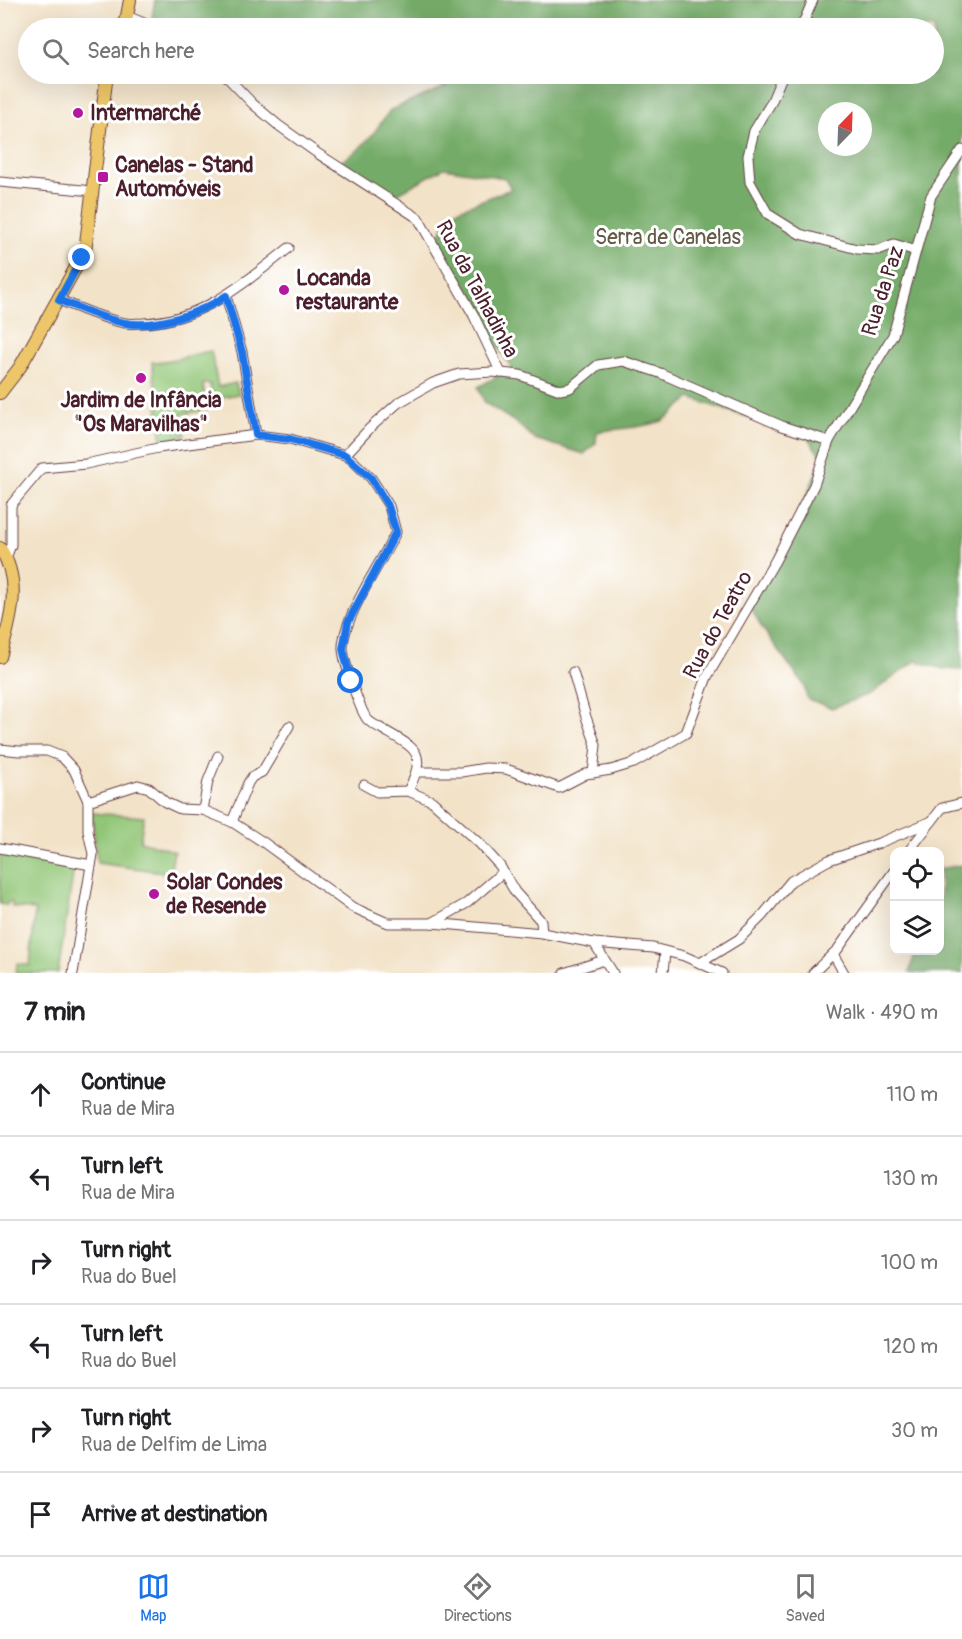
<!DOCTYPE html>
<meta charset="utf-8">
<style>
body{margin:0;font-family:Pangolin,sans-serif;background:#f2f2f2;color:#202124}
.controls{position:absolute;right:18px;bottom:18px;display:grid;overflow:hidden;border-radius:12px;box-shadow:0 6px 24px #0002}
.controls button{width:54px;height:54px;display:grid;place-items:center;padding:0;border:0;border-bottom:2px solid #e0e0e0;background:#fff;color:#202124;font:30px sans-serif}
.compass{position:absolute;left:818px;top:102px;width:54px;height:54px;border-radius:50%;background:#fff;box-shadow:0 6px 24px #0002;rotate:23deg}
.stop{position:absolute;width:18px;height:18px;margin:-14px;border:4px solid #1a73e8;border-radius:50%;background:#fff}
.stop.end{background:#1a73e8;border-color:#fff;box-shadow:0 2px 6px #0008}
.list{margin:0;padding:0;list-style:none}
h2{display:flex;justify-content:space-between;align-items:center;height:78px;margin:0;padding:0 24px;font-size:26px}
h2 small{font-size:20px;font-weight:400;color:#757577}
.list li{display:grid;grid-template-columns:39px 1fr auto;gap:18px;align-items:center;box-sizing:border-box;height:84px;padding:0 24px;border-top:2px solid #e0e0e0}
.list b{display:block;font-size:22px;white-space:nowrap}
.list p{margin:0;font-size:20px;white-space:nowrap;color:#757577}
.list em{font-size:20px;font-style:normal;color:#757577}
.icon{flex:none;width:33px;height:33px;fill:none;stroke:currentColor;stroke-width:2;stroke-linecap:round;stroke-linejoin:round}
.map{position:relative;flex:none;width:962px;height:973px;overflow:hidden}
.search{position:absolute;background:#fff;box-shadow:0 6px 24px #0002;left:18px;right:18px;top:18px;height:66px;display:flex;align-items:center;gap:15px;box-sizing:border-box;padding:0 21px;border-radius:33px;color:#757577;font-size:22px}
.sheet{height:582px;background:#fff}
nav{display:flex;justify-content:space-around;align-items:center;box-sizing:border-box;height:84px;border-top:2px solid #e0e0e0;background:#fff;font-size:16px;color:#757577}
nav a{display:grid;justify-items:center;gap:3px}
nav .on{color:#1a73e8}
.map>svg:first-child{display:block}
</style>
<div class="map">
<svg width="962" height="973" viewBox="0 0 962 973">
<rect width="100%" height="100%" fill="#fff"/>
<filter id="ink" filterUnits="userSpaceOnUse"><feTurbulence type="fractalNoise" baseFrequency=".0167" numOctaves="2"/><feDisplacementMap in="SourceGraphic" scale="12" xChannelSelector="R" yChannelSelector="G"/><feConvolveMatrix kernelMatrix="1 2 1 2 8 2 1 2 1" color-interpolation-filters="sRGB"/></filter>
<filter id="wash" filterUnits="userSpaceOnUse"><feTurbulence type="fractalNoise" baseFrequency=".008" numOctaves="4" result="noise"/><feDisplacementMap in="SourceGraphic" scale="24" xChannelSelector="R" yChannelSelector="G"/><feGaussianBlur stdDeviation="1.35" result="paint"/><feColorMatrix in="noise" values="0 0 0 0 0 0 0 0 0 0 0 0 0 0 0 0 0 1.4 0 .05"/><feComposite in="paint" operator="in"/></filter>
<g filter="url(#wash)">
<rect width="100%" height="100%" fill="#f2e2c7"/>
<g fill="#92c677" stroke="#6e7251" stroke-width="1.5">
<path d="M211,351L218,387L236,383L239,394L212,399L210,384H203L207,410L182,414L185,436L162,440L152,362C172,362 191,354 211,351Z"/>
<polygon points="92,813 144,817 140,841 174,851 170,875 163,875 163,872 97,863"/>
<polygon points="0,855 74,868 58,973 16,973 17,964 30,965 35,910 12,907 12,902 8,902 7,905 0,904"/>
</g>
<g fill="#75ab68" stroke="#60654a" stroke-width="1.5" fill-rule="evenodd">
<path d="M155,0H962V670L944,669L916,661L870,694L832,708L807,699L804,685L763,629L748,603L789,539L822,458L806,435L775,424L738,414L690,398C682,405 673,414 664,420C648,428 616,428 597,432L596,443L584,454L535,439L515,422L485,403L478,387L512,368L487,331L438,239L449,213L511,189L505,178L444,168L393,196L339,163L358,150L373,134L390,110L447,86L394,78L383,74H934V28H182L151,23ZM827,111H863V147H827Z"/>
<polygon points="962,865 962,973 909,973 916,951 940,951 940,869"/>
</g>
</g>
<g filter="url(#ink)">
<g fill="none" stroke-linecap="round" stroke-linejoin="round">
<defs>
<g id="minor">
<polyline points="127,16 156,28"/>
<polyline points="801,28 813,0"/>
<polyline points="224,74 253,104 278,125 317,153 418,218 473,314 501,373"/>
<polyline points="783,74 771,103 754,131 748,156 750,182 768,214 800,234 857,249 878,250 894,244 916,251"/>
<polyline points="0,182 93,191"/>
<polyline points="226,296 242,352 256,435"/>
<path d="M59,300C80,308 102,319 125,323C130,324 137,323 143,323C201,321 245,283 289,248"/>
<polyline points="345,455 370,428 398,403 433,383 459,374 493,372 520,375 560,390 570,388 598,365 623,361 660,373 782,426 829,441"/>
<path d="M6,558L11,545V505L42,468L86,464L158,448L256,435L290,439L345,455L352,460L371,478L389,506L396,532C382,562 342,618 343,649C344,662 359,708 367,719C370,723 377,726 382,729C416,749 428,751 408,791"/>
<polyline points="573,672 586,717 596,745 593,773"/>
<polyline points="0,749 19,751 47,751 62,757 74,770 88,801 88,831 93,854 73,973"/>
<polyline points="418,772 461,772 486,768 506,769 559,788 586,774 611,770 634,763 686,733 707,677 775,561 814,485 829,441 893,335 931,196 962,150"/>
<polyline points="364,785 377,792 408,791 432,801 480,844 500,866 515,892 541,921 542,933"/>
<polyline points="88,801 138,785 149,788 165,802 180,809 203,810 232,822 263,842 352,907 388,923 432,923 542,933 594,943 653,948 684,956 722,973"/>
<polyline points="203,810 208,781 218,756"/>
<polyline points="232,822 248,783 252,777 262,772 289,726"/>
<polyline points="0,848 91,865"/>
<polyline points="908,852 942,808 962,803"/>
<polyline points="432,923 467,903 503,872"/>
<polyline points="594,943 613,973"/>
<polyline points="833,954 844,973"/>
<polyline points="700,963 739,939 763,915 791,881 829,860 879,843 932,821"/>
<polyline points="564,973 604,960"/>
<polyline points="663,973 665,952"/>
<polyline points="813,973 838,949 894,871"/>
</g>
<g id="major">
<polyline points="122,28 127,16 130,0"/>
<polyline points="0,393 20,367 85,251 107,74"/>
<path d="M0,548C23,583 10,621 0,657"/>
</g>
</defs>
<use href="#minor" stroke="#633c42" stroke-width="11"/>
<use href="#major" stroke="#633c42" stroke-width="14"/>
<use href="#minor" stroke="#fff" stroke-width="9"/>
<use href="#major" stroke="#ecc669" stroke-width="12"/>
</g>
</g>
<g fill="none" stroke-linecap="round" stroke-linejoin="round" filter="url(#ink)">
<path stroke="#1a73e8" stroke-width="8" d="M82,258L59,300C80,308 102,319 125,323C155,329 201,313 226,296L242,352L256,435L290,439L345,455L371,478L388,506L396,532L348,622L343,649L351,681"/>
</g>
<g fill="#b5179e" stroke="#fff" stroke-width="2">
<circle cx="78" cy="113" r="6"/>
<rect x="97" y="171" width="12" height="12" rx="3"/>
<circle cx="284" cy="290" r="6"/>
<circle cx="141" cy="378" r="6"/>
<circle cx="154" cy="894" r="6"/>
</g>
<g text-anchor="middle" dominant-baseline="central" stroke-width="6" stroke-linejoin="round" paint-order="stroke">
<g font-size="21" font-weight="bold" fill="#4a1f2b" stroke="#fff" text-anchor="start">
<text x="90" y="113">Intermarché</text>
<text x="115" y="165">Canelas - Stand<tspan x="115" dy="24">Automóveis</tspan></text>
<text x="296" y="278">Locanda<tspan x="296" dy="24">restaurante</tspan></text>
<text x="141" y="400" text-anchor="middle">Jardim de Infância<tspan x="141" dy="24">"Os Maravilhas"</tspan></text>
<text x="166" y="882">Solar Condes<tspan x="166" dy="24">de Resende</tspan></text>
</g>
<g font-size="21" fill="#635946" stroke="#fff">
<text x="668" y="237">Serra de Canelas</text>
</g>
<g font-size="21" fill="#4a1f2b" stroke="#fff">
<text transform="translate(477 289) rotate(62)">Rua da Talhadinha</text>
<text transform="translate(883 291) rotate(-72)">Rua da Paz</text>
<text transform="translate(718 625) rotate(-61)">Rua do Teatro</text>
</g>
</g>
</svg>
<div class="controls">
<button><svg class="icon" aria-label="locate" viewBox="0 0 24 24"><circle cx="12" cy="12" r="6"/><path d="M12 2v4M12 18v4M2 12h4M18 12h4"/></svg></button>
<button><svg class="icon" aria-label="layers" viewBox="0 0 24 24"><path d="M12 4l9 5-9 5-9-5zM3 14l9 5 9-5"/></svg></button>
</div>
<svg class="compass" viewBox="-18 -18 36 36"><path d="M0-13l5 13h-10z" fill="#e53935"/><path d="M0 13l5-13h-10z" fill="#757577"/></svg>
<div class="stop" style="left:351px;top:681px"></div>
<div class="stop end" style="left:82px;top:258px"></div>
<div class="search"><svg class="icon" aria-label="search" viewBox="0 0 24 24"><circle cx="10" cy="10" r="6"/><path d="M15 15l6 6"/></svg>Search here</div>
</div>
<section class="sheet">
<h2>7 min<small>Walk · 490 m</small></h2>
<ul class="list">
<li><svg class="icon" aria-label="ahead" viewBox="0 0 24 24"><path d="M12 20V5M6 11l6-6 6 6"/></svg><div><b>Continue</b><p>Rua de Mira</p></div><em>110 m</em></li>
<li><svg class="icon" aria-label="left" viewBox="0 0 24 24"><path d="M17 20v-9H6M10 6l-5 5 5 5"/></svg><div><b>Turn left</b><p>Rua de Mira</p></div><em>130 m</em></li>
<li><svg class="icon" aria-label="right" viewBox="0 0 24 24"><path d="M7 20v-9h11M14 6l5 5-5 5"/></svg><div><b>Turn right</b><p>Rua do Buel</p></div><em>100 m</em></li>
<li><svg class="icon" aria-label="left" viewBox="0 0 24 24"><path d="M17 20v-9H6M10 6l-5 5 5 5"/></svg><div><b>Turn left</b><p>Rua do Buel</p></div><em>120 m</em></li>
<li><svg class="icon" aria-label="right" viewBox="0 0 24 24"><path d="M7 20v-9h11M14 6l5 5-5 5"/></svg><div><b>Turn right</b><p>Rua de Delfim de Lima</p></div><em>30 m</em></li>
<li><svg class="icon" aria-label="arrive" viewBox="0 0 24 24"><path d="M6 21V4h12l-3 4 3 4H6"/></svg><div><b>Arrive at destination</b></div></li>
</ul>
</section>
<nav>
<a class="on"><svg class="icon" aria-label="map" viewBox="0 0 24 24"><path d="M3 6l6-2 6 2 6-2v14l-6 2-6-2-6 2zM9 4v14M15 6v14"/></svg>Map</a>
<a><svg class="icon" aria-label="directions" viewBox="0 0 24 24"><path d="M12 3l9 9-9 9-9-9zM9 14v-3h6M13 9l2 2-2 2"/></svg>Directions</a>
<a><svg class="icon" aria-label="saved" viewBox="0 0 24 24"><path d="M7 4h10v16l-5-4-5 4z"/></svg>Saved</a>
</nav>
